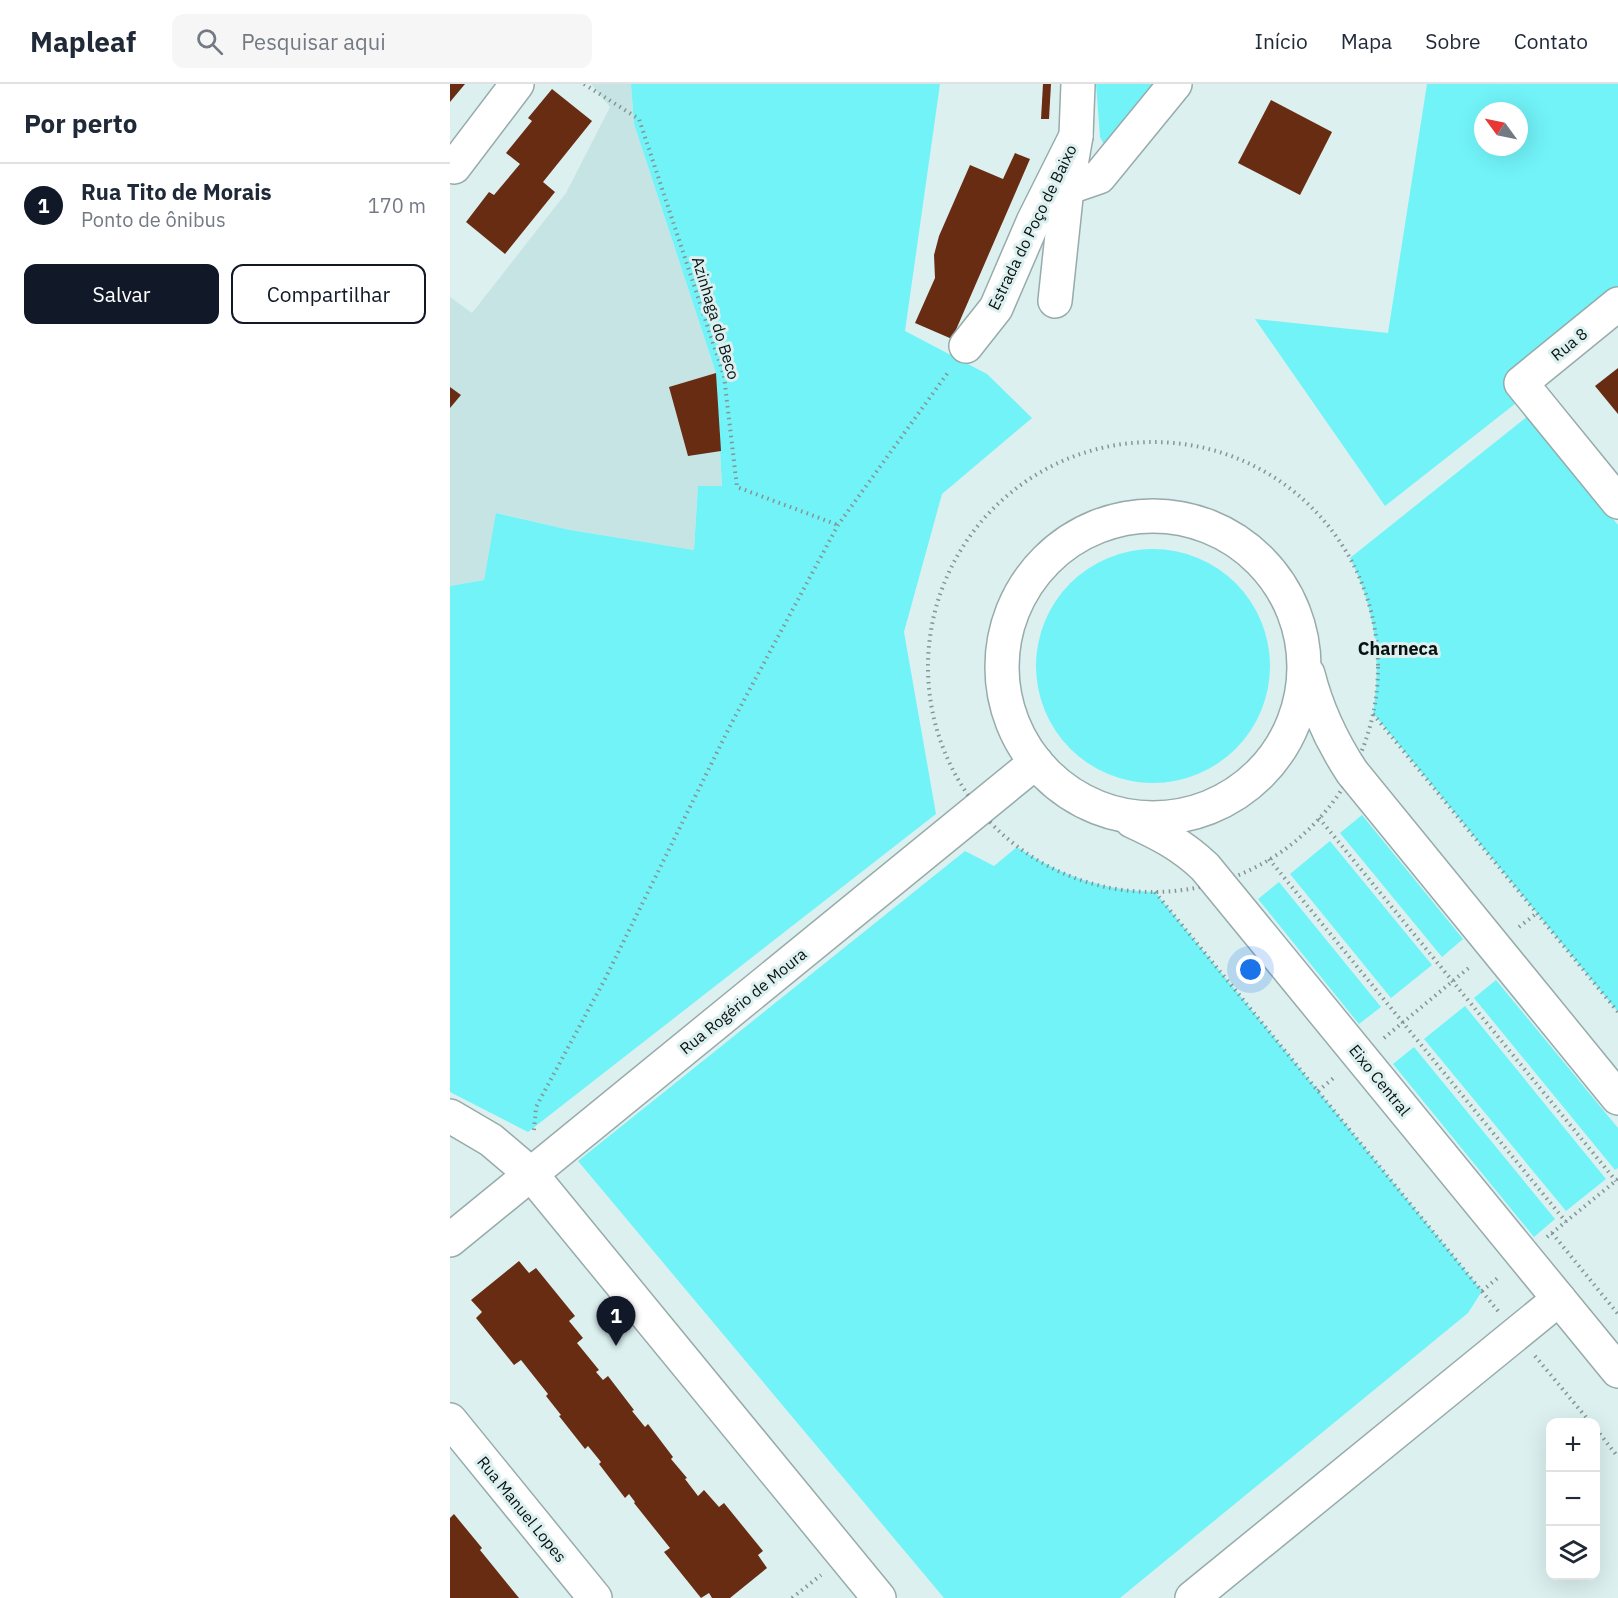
<!DOCTYPE html>
<html lang="pt">
<meta charset="utf-8">
<style>
body{margin:0;font-family:"IBM Plex Sans",sans-serif;background:#f6f6f7;color:#1f2937}
.controls{position:absolute;right:18px;bottom:18px;display:grid;overflow:hidden;border-radius:12px;box-shadow:0 6px 24px #0002}
.controls button{width:54px;height:54px;display:grid;place-items:center;padding:0;border:0;border-bottom:2px solid #e0e1e3;background:#fff;color:#1f2937;font:30px sans-serif}
.compass{position:absolute;left:1024px;top:18px;width:54px;height:54px;border-radius:50%;background:#fff;box-shadow:0 6px 24px #0002;rotate:303deg}
.you{position:absolute;left:801px;top:886px;width:21px;height:21px;margin:-15px;border:4px solid #fff;border-radius:50%;background:#1a73e8;box-shadow:0 0 0 9px #1a73e833}
.badge{display:grid;place-items:center;width:39px;height:39px;border-radius:50%;background:#111827;color:#fff;font-size:20px;font-weight:700}
.pin{position:absolute;translate:-50% -50px;filter:drop-shadow(0 2px 3px #0008)}
.pin::after{content:'';position:absolute;top:32px;width:21px;height:18px;background:inherit;clip-path:polygon(0 0,100% 0,50% 100%)}
.list{margin:0;padding:0;list-style:none}
h2{display:flex;justify-content:space-between;align-items:center;height:78px;margin:0;padding:0 24px;font-size:26px}
h2 small{font-size:20px;font-weight:400;color:#747a83}
.list li{display:grid;grid-template-columns:39px 1fr auto;gap:18px;align-items:center;box-sizing:border-box;height:84px;padding:0 24px;border-top:2px solid #e0e1e3}
.list b{display:block;font-size:22px;white-space:nowrap}
.list p{margin:0;font-size:20px;white-space:nowrap;color:#747a83}
.list em{font-size:20px;font-style:normal;color:#747a83}
.actions{display:flex;gap:12px;padding:18px 24px}
.actions a{flex:1;padding:14px 0;border:2px solid #111827;border-radius:12px;text-align:center;font-size:21px;color:#111827}
.actions .main{background:#111827;color:#fff}
.icon{flex:none;width:33px;height:33px;fill:none;stroke:currentColor;stroke-width:2;stroke-linecap:round;stroke-linejoin:round}
.map{position:relative;flex:none;width:1168px;height:1514px;overflow:hidden}
header{display:flex;align-items:center;gap:36px;box-sizing:border-box;height:84px;padding:0 30px;background:#fff;border-bottom:2px solid #e0e1e3}
header strong{font-size:28px}
nav{display:flex;gap:33px;margin-inline-start:auto;font-size:21px}
.search{width:420px;height:54px;background:#f6f6f7;display:flex;align-items:center;gap:15px;box-sizing:border-box;padding:0 21px;border-radius:12px;color:#747a83;font-size:22px}
main{display:flex}
aside{flex:1;background:#fff}
.map>svg:first-child{display:block}
</style>
<header>
<strong>Mapleaf</strong>
<div class="search"><svg class="icon" aria-label="search" viewBox="0 0 24 24"><circle cx="10" cy="10" r="6"/><path d="M15 15l6 6"/></svg>Pesquisar aqui</div>
<nav><a>Início</a><a>Mapa</a><a>Sobre</a><a>Contato</a></nav>
</header>
<main>
<aside>
<h2>Por perto<small></small></h2>
<ul class="list">
<li><span class="badge">1</span><div><b>Rua Tito de Morais</b><p>Ponto de ônibus</p></div><em>170 m</em></li>
</ul>
<div class="actions"><a class="main">Salvar</a><a>Compartilhar</a></div>
</aside>
<div class="map">
<svg width="1168" height="1514" viewBox="0 0 1168 1514">
<rect width="100%" height="100%" fill="#dcf0f0"/>
<polygon fill="#c7e4e5" points="141,0 181,0 184,40 266,289 272,403 248,402 244,466 120,446 47,429 34,496 0,502 0,213 22,229 116,109 160,23"/>
<g fill="#71f3f8" fill-rule="evenodd">
<polygon points="181,0 490,0 455,247 537,290 582,334 492,410 454,548 486,730 78,1048 0,1008 0,502 34,496 46,429 120,446 244,466 248,402 272,402 266,289 184,40"/>
<polygon points="646,0 710,0 657,61 653,59 650,53"/>
<path d="M977,0H1168V239L935,422L805,235L938,249ZM1033,27H1069V63H1033Z"/>
<path d="M1078,332L1168,441V928L923,629C932,575 925,524 900,474Z"/>
<circle cx="703" cy="582" r="117"/>
<polygon points="912,731 1013,855 992,873 890,749"/>
<polygon points="880,757 982,881 941,914 840,790"/>
<path d="M567,763C612,792 651,806 705,808L1032,1207L1018,1229L670,1514H494L128,1077L515,767L544,782Z"/>
<polygon points="829,798 931,923 909,940 808,815"/>
<polygon points="1046,896 1168,1044 1168,1084 1165,1086 1024,914"/>
<polygon points="1015,922 1156,1095 1116,1127 974,955"/>
<polygon points="964,963 1105,1135 1084,1153 943,980"/>
</g>
<g fill="#682c13">
<polygon points="0,0 15,0 0,18"/>
<polygon points="593,0 601,0 599,35 591,35"/>
<polygon points="102,5 142,37 93,98 105,108 55,170 16,138 39,108 44,111 70,80 56,69 82,37 78,34"/>
<polygon points="821,16 882,48 850,111 788,79"/>
<polygon points="565,69 580,75 502,255 465,239 485,194 484,171 489,152 520,81 553,95"/>
<polygon points="1168,284 1168,330 1145,302"/>
<polygon points="266,289 271,367 238,372 219,303"/>
<polygon points="0,303 11,311 0,324"/>
<polygon points="69,1177 79,1189 86,1184 125,1232 119,1237 133,1254 127,1259 149,1286 146,1288 153,1296 158,1292 184,1326 182,1327 195,1343 198,1340 223,1373 221,1375 237,1394 235,1395 248,1412 254,1406 269,1423 274,1419 313,1467 308,1471 317,1484 280,1514 262,1514 259,1509 251,1514 214,1468 220,1464 184,1419 185,1418 179,1410 175,1414 149,1380 151,1378 138,1362 135,1365 109,1332 111,1331 96,1312 98,1310 71,1276 64,1281 26,1234 32,1228 21,1216"/>
<polygon points="4,1430 32,1464 30,1466 69,1514 0,1514 0,1434"/>
</g>
<g fill="none" stroke-linecap="round" stroke-linejoin="round">
<defs>
<g id="minor">
<polyline points="4,83 67,0"/>
<polyline points="617,104 649,93 725,0"/>
<polyline points="605,217 617,104 626,52 628,0"/>
<polyline points="1168,220 1071,299 1168,418"/>
<polyline points="516,262 546,224 583,138 626,52"/>
<polyline points="0,1032 41,1056 81,1090 429,1514"/>
<polyline points="0,1156 586,678"/>
<polyline points="0,1336 145,1514"/>
<polyline points="742,1514 1109,1215"/>
</g>
<g id="major">
<circle cx="703" cy="583" r="151"/>
<path d="M858,590C867,626 881,656 902,688L1168,1014"/>
<path d="M682,737C710,750 732,761 755,783L1168,1287"/>
</g>
</defs>
<use href="#minor" stroke="#98abab" stroke-width="36"/>
<use href="#major" stroke="#98abab" stroke-width="36"/>
<g stroke="#869494" stroke-width="4" stroke-dasharray="1.5 4.5" stroke-linecap="butt">
<polyline points="134,0 189,35 274,292 287,403 388,441"/>
<circle cx="703" cy="583" r="225"/>
<polyline points="923,630 1168,928"/>
<polyline points="869,734 1166,1097"/>
<polyline points="819,775 1116,1138"/>
<polyline points="705,808 1048,1227"/>
<polyline points="1069,843 1087,829"/>
<polyline points="934,954 1021,882"/>
<polyline points="868,1007 886,992"/>
<polyline points="84,1046 86,1023 155,895 279,644 388,441 499,287"/>
<polyline points="1102,1149 1168,1230"/>
<polyline points="1097,1153 1168,1095"/>
<polyline points="1032,1207 1050,1192"/>
<polyline points="1085,1272 1140,1338"/>
<polyline points="1146,1345 1168,1373"/>
<polyline points="342,1514 371,1491"/>
</g>
<use href="#minor" stroke="#fff" stroke-width="33"/>
<use href="#major" stroke="#fff" stroke-width="33"/>
</g>
<g text-anchor="middle" dominant-baseline="central" stroke-width="6" stroke-linejoin="round" paint-order="stroke">
<g font-size="16" fill="#0b1111" stroke="#dcf0f0">
<text transform="translate(582 143) rotate(-64)">Estrada do Poço de Baixo</text>
<text transform="translate(266 234) rotate(73)">Azinhaga do Beco</text>
<text transform="translate(1119 260) rotate(-39)">Rua 8</text>
<text transform="translate(293 917) rotate(-39)">Rua Rogério de Moura</text>
<text transform="translate(930 996) rotate(51)">Eixo Central</text>
<text transform="translate(72 1425) rotate(51)">Rua Manuel Lopes</text>
</g>
<g font-size="18" font-weight="bold" fill="#0b1111" stroke="#dcf0f0">
<text x="948" y="564">Charneca</text>
</g>
</g>
</svg>
<div class="controls">
<button>+</button>
<button>−</button>
<button><svg class="icon" aria-label="layers" viewBox="0 0 24 24"><path d="M12 4l9 5-9 5-9-5zM3 14l9 5 9-5"/></svg></button>
</div>
<svg class="compass" viewBox="-18 -18 36 36"><path d="M0-13l5 13h-10z" fill="#e53935"/><path d="M0 13l5-13h-10z" fill="#747a83"/></svg>
<div class="you"></div>
<div class="pin badge" style="left:166px;top:1262px">1</div>
</div>
</main>
